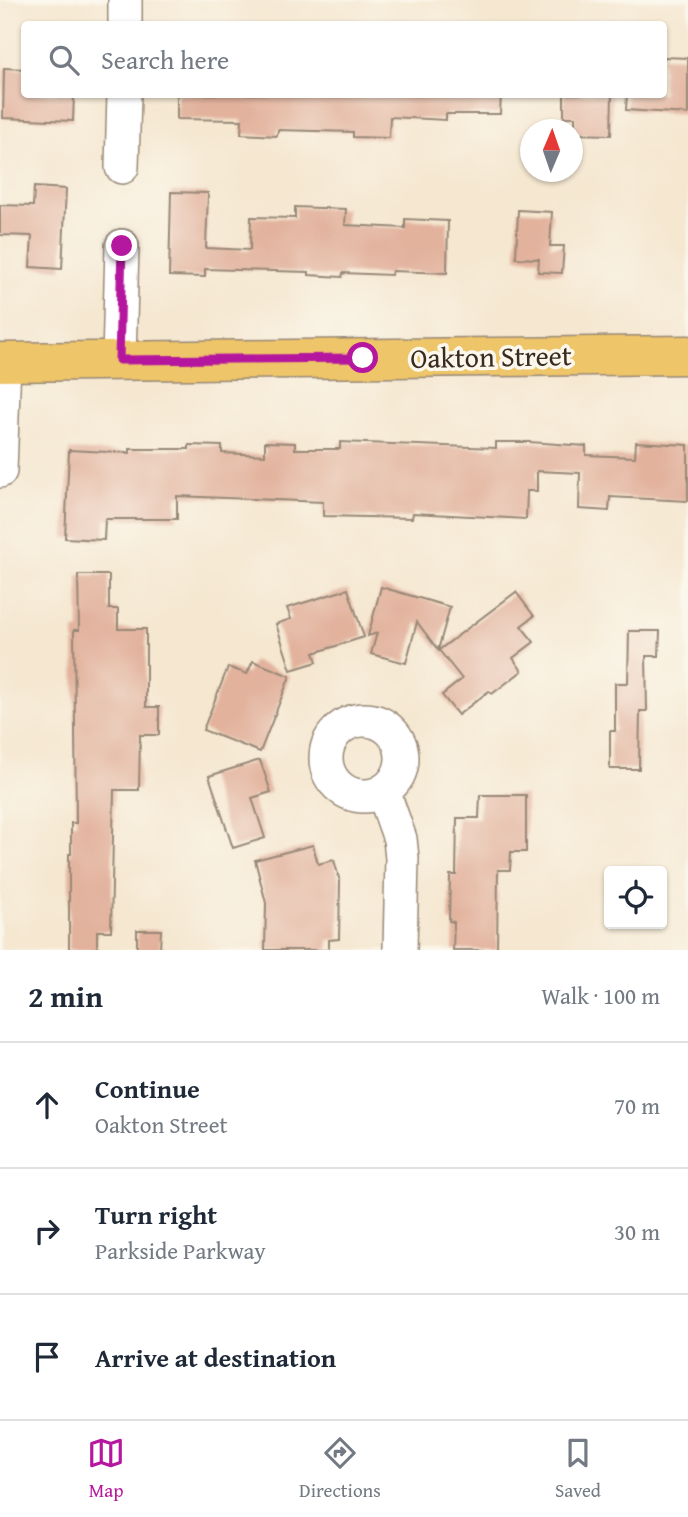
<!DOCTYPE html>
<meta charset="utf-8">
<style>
body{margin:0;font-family:"Gentium Book Plus",serif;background:#f2f2f3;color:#1f2937}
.controls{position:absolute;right:21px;bottom:21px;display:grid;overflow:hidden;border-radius:7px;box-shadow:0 2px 5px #0004}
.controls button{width:63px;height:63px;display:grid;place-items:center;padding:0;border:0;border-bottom:2px solid #e0e1e3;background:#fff;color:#1f2937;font:35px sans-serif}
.compass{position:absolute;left:520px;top:119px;width:63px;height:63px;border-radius:50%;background:#fff;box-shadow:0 2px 5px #0004;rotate:2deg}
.stop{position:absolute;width:21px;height:21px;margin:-16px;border:5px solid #b5179e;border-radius:50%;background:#fff}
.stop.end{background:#b5179e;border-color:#fff;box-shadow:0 2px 7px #0008}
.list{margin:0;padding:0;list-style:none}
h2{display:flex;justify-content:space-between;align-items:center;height:91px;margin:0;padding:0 28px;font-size:30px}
h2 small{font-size:23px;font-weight:400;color:#747a83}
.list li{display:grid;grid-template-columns:46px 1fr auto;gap:21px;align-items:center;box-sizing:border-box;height:126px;padding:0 28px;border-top:2px solid #e0e1e3}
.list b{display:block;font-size:26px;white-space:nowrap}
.list p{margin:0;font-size:23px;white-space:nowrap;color:#747a83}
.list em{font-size:23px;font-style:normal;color:#747a83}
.icon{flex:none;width:38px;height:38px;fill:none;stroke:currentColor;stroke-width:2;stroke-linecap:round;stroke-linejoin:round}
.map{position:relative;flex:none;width:688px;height:950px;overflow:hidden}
.search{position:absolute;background:#fff;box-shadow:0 2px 5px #0004;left:21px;right:21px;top:21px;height:77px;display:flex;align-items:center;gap:18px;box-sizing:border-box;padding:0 24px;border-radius:7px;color:#747a83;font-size:26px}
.sheet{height:469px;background:#fff}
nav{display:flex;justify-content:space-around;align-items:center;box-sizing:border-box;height:98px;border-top:2px solid #e0e1e3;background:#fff;font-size:19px;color:#747a83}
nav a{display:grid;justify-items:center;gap:4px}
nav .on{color:#b5179e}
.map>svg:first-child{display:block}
</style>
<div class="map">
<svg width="688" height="950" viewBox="0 0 688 950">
<rect width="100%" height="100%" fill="#fbf7ec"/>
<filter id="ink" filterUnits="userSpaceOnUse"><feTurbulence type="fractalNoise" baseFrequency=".0143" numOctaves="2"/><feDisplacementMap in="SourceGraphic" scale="14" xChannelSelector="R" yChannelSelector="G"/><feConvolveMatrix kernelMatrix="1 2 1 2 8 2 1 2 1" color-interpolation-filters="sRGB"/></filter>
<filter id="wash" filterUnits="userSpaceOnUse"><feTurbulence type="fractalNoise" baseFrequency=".00686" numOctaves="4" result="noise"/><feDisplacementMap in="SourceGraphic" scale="28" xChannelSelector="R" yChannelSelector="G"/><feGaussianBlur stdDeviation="1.57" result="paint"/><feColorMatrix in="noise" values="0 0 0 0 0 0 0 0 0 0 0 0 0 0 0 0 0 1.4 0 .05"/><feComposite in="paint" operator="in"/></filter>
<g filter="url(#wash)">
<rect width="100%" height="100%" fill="#f5e7d0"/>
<g id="blocks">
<g fill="#e2b29d">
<polygon points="663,57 688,58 688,114 626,110 627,94 663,94"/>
<polygon points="4,68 24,69 24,94 74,94 73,121 3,118"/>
<polygon points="177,94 501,94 500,114 446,114 446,120 390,117 389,138 353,137 353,132 278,130 277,136 241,134 242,120 177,119"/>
<polygon points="564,94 612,94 611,135 575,134 575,117 564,117"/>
<polygon points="34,187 66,189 62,269 30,267 32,236 0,235 0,205 33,206"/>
<polygon points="171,192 208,193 206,248 250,250 251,217 295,218 295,207 346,209 345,225 405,228 405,219 448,221 447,273 392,271 391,275 343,273 342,277 309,275 309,272 205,269 205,277 169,276"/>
<polygon points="518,210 552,212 550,246 564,246 562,273 538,272 539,259 516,258"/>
<polygon points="265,442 295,443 295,449 340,449 340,442 496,448 496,442 529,442 586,446 586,455 635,457 636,442 688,445 688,501 610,497 609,511 579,509 580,473 537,471 537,491 527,491 526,519 413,513 412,518 323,516 323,502 177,496 177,519 105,519 104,540 65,538 69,450 130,453 130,449 189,449 189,445 222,446 222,453 265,455"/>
<polygon points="78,575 109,575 109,609 118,609 118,629 146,629 146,707 159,707 159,735 140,735 139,790 114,790 111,931 97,931 97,950 69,950 69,854 71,854 71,823 76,823 74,630 79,630"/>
<polygon points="381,587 450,607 438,650 417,622 406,663 371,654 377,633 368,636"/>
<polygon points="348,589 364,637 314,653 317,662 291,670 276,624 291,619 287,608"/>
<polygon points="516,592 534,616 521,626 534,642 513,658 522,671 492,694 489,691 458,715 442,695 462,679 439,650"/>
<polygon points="629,631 660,631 659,656 646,656 647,711 640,711 639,769 610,769 610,731 615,731 615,683 628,683"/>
<polygon points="253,661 290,676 260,752 203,730 228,667 247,674"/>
<polygon points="260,760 271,792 252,798 265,838 233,848 209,776"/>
<polygon points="480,795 526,795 526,852 511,852 510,870 498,870 497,950 453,950 454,922 449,921 450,875 456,875 457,818 479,818"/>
<polygon points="313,845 318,864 334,860 340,882 339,939 329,940 329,950 265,950 266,903 255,860"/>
<polygon points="137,930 161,930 160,950 137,950"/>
</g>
</g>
</g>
<g filter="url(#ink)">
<use href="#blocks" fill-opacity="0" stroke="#988877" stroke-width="2"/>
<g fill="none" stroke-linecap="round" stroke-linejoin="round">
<defs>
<g id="minor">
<polyline points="125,24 125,0"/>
<polyline points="122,167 124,94"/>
<polyline points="119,360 122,246"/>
<polyline points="0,471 4,362"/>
<circle cx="364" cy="758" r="38"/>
<polyline points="383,791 400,839 402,858 400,950"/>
</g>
<polyline id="major" points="0,362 688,355"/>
</defs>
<use href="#minor" stroke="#988877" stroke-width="36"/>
<use href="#major" stroke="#988877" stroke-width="41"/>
<use href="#minor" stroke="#fff" stroke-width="33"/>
<use href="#major" stroke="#eec569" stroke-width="38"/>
</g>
</g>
<g fill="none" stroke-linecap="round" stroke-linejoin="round" filter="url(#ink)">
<polyline stroke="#b5179e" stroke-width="9" points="122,246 119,360 363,358"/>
</g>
<g text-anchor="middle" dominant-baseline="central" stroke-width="7" stroke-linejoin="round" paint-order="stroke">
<g font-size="28" fill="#3b2a1e" stroke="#fbf7ec">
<text transform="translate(491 356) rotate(-1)">Oakton Street</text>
</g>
</g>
</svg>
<div class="controls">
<button><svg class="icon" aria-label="locate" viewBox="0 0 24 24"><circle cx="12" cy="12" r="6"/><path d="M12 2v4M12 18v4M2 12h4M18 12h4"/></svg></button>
</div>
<svg class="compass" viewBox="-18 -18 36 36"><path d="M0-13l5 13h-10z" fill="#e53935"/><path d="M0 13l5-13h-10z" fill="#747a83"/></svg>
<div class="stop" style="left:363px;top:358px"></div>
<div class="stop end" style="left:122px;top:246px"></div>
<div class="search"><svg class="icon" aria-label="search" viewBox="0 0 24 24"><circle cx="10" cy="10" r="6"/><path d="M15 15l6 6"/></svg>Search here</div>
</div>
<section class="sheet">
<h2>2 min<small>Walk · 100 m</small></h2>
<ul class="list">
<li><svg class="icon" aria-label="ahead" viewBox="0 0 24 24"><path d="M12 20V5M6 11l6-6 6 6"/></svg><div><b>Continue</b><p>Oakton Street</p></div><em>70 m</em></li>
<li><svg class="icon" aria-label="right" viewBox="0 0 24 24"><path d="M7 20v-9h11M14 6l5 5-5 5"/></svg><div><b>Turn right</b><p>Parkside Parkway</p></div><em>30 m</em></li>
<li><svg class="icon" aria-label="arrive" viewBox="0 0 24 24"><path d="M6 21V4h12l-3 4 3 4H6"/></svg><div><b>Arrive at destination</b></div></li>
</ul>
</section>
<nav>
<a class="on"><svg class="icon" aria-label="map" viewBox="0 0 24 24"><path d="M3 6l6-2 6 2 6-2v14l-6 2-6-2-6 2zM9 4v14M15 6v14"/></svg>Map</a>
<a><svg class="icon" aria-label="directions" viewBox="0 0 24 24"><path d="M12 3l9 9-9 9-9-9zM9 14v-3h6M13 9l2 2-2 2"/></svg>Directions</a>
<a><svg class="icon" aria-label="saved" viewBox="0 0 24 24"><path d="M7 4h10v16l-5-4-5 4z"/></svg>Saved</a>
</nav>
